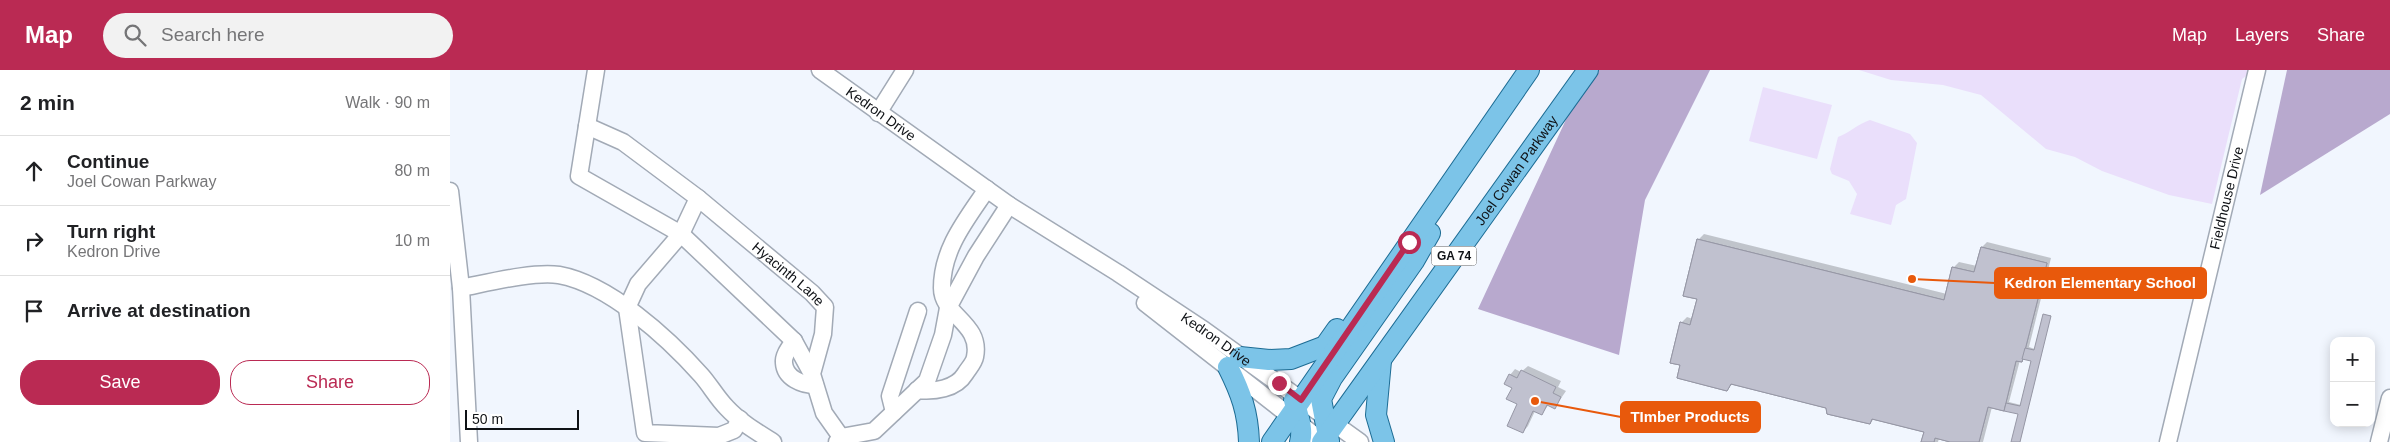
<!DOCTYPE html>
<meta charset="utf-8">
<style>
body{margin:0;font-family:Helvetica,sans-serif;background:#f2f2f2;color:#202124}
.controls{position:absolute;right:15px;bottom:15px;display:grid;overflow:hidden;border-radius:10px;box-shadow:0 2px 12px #0003}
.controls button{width:45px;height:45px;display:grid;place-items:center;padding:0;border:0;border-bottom:1px solid #e0e0e0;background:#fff;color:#202124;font:25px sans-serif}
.scale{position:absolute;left:15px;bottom:12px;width:114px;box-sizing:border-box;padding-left:5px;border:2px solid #0f1216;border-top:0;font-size:14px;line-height:18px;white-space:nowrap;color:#0f1216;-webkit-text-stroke:4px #fff;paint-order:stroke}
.stop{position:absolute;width:15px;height:15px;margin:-11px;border:4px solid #ba2a53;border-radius:50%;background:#fff}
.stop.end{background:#ba2a53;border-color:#fff;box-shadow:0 1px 5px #0008}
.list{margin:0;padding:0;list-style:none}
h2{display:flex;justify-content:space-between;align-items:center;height:65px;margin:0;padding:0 20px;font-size:21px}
h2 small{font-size:16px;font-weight:400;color:#757577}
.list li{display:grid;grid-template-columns:32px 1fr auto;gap:15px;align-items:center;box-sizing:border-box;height:70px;padding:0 20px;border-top:1px solid #e0e0e0}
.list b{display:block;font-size:19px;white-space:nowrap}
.list p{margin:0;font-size:16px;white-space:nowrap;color:#757577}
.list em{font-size:16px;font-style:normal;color:#757577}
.actions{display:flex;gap:10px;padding:15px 20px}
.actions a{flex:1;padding:11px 0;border:1px solid #ba2a53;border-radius:20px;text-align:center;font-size:18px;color:#ba2a53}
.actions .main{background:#ba2a53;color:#fff}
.icon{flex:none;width:28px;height:28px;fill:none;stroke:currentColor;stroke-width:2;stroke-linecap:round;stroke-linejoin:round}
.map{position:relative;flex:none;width:1940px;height:372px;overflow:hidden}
header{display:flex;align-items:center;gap:30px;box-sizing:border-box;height:70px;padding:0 25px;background:#ba2a53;color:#fff}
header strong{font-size:24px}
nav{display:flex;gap:28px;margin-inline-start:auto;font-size:18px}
.search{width:350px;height:45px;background:#f2f2f2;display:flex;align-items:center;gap:12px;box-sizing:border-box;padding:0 18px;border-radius:28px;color:#757577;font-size:19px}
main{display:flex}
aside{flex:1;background:#fff}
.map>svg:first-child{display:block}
</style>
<header>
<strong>Map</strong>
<div class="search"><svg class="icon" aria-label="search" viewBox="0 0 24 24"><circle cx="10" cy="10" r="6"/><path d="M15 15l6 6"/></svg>Search here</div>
<nav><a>Map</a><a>Layers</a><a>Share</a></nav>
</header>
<main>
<aside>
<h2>2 min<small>Walk · 90 m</small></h2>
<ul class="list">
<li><svg class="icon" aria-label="ahead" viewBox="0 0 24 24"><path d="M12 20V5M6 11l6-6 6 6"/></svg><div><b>Continue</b><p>Joel Cowan Parkway</p></div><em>80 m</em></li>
<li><svg class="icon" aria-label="right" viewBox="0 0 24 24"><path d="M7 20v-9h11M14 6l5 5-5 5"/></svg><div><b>Turn right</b><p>Kedron Drive</p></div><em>10 m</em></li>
<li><svg class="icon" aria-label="arrive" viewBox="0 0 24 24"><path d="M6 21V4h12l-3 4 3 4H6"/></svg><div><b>Arrive at destination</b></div></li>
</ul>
<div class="actions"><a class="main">Save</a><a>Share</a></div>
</aside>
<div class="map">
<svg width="1940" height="372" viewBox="0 0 1940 372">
<rect width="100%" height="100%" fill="#f1f6fe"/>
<g fill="#eadffb">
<polygon points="1409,0 1804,0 1792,9 1762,134 1719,125 1652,101 1625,87 1596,79 1531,25 1493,15 1441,10"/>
<polygon points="1313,17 1382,35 1367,89 1299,71"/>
<path d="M1420,50L1460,64L1467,73L1456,129L1446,135L1441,155L1400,144L1407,124L1399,111L1382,104L1380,99L1388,67C1399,63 1408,54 1420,50Z"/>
</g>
<g fill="#b8a9ce">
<polygon points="1139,0 1260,0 1195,130 1169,285 1028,239"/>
<polygon points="1837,0 1940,0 1940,44 1810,125"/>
</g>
<g fill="#0003" fill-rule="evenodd">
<path d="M1254,164L1497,224L1503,198L1509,192L1527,196L1532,177L1537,172L1601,188L1579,277L1585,279L1594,245H1601L1570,372H1562L1570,343L1542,337L1533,372H1505L1489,368L1488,372H1473L1475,361L1424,349L1420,353L1377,337L1283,313L1277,320L1231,294V253L1237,247L1243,249L1248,228L1235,225L1249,169ZM1574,288L1582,290L1571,335L1559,332L1570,290Z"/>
<polygon points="1078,296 1111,311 1108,317 1116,321 1105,337 1099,334 1092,344 1085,341 1078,356 1073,362 1069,334 1060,305 1065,299 1071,302"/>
</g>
<g fill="#c0c1cf" stroke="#9697a5" fill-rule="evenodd">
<path d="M1247,169L1494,230L1502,197L1524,202L1531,177L1597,193L1572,292L1566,291L1554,341L1538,337L1529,372H1500L1485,368L1484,372H1471L1474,362L1422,349L1420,354L1377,344L1376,338L1281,314L1277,321L1227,308L1230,295L1220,293L1230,252L1240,255L1247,229L1233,226ZM1332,244L1486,282L1481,302L1327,264Z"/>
<polygon points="1247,169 1494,230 1502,197 1524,202 1531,177 1597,193 1572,292 1566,291 1554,341 1538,337 1529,372 1500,372 1485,368 1484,372 1471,372 1474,362 1422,349 1420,354 1377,344 1376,338 1281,314 1277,321 1227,308 1230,295 1220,293 1230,252 1240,255 1247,229 1233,226"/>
<polygon points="1593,244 1601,246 1570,372 1561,372 1568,344 1554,341 1556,333 1570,336 1581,291 1572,289 1575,278 1584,280"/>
<polygon points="1071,300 1106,317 1103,323 1111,327 1105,339 1097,335 1092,345 1083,341 1073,363 1057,356 1067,334 1056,329 1062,318 1054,314 1059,304 1067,308"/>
</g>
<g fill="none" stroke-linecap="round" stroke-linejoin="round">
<defs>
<g id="minor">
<polyline points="146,0 129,106 231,164 344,271 362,304"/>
<path id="s1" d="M370,0L559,135L668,203L754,260L910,372"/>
<polyline points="428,43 455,0"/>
<path id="s2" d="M137,56L173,72L248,128L362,223L375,237L373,264L362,304L374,343L391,367"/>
<polyline points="0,121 11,218 19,372"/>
<polyline points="248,128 231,164 188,214 177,238 195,363 269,366 284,360 290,349"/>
<path d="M11,218C37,213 84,201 109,205C159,214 218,268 251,305C260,315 267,328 277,338C290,352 307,362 323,372"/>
<polyline points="695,233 873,372"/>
<path d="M344,271C340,277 333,285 334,293C335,308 352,315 365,315"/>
<path d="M467,320C484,322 506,319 515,304C518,299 524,293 525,287C532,253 492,246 492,218C492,179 516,150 537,119"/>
<polyline points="444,342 440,326 468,241"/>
<polyline points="387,372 391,367 424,361 477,311 493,265 498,238 526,186 559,135"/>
<path id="s3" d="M1718,372L1807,0"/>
<polyline points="1929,372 1940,328"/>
</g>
<g id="major">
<polyline points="790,287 819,290 841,289 875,276 887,259"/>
<polyline points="931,291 926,345 934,372"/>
<path d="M778,297C791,323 798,342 799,372"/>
<path d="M844,330C847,343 854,358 850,372"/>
<polyline points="879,371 871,329 882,308 964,191 980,163"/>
<polyline points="822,372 1079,0"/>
<path id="s4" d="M872,372L1138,0"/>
</g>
</defs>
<use href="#minor" stroke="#a2aab6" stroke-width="19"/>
<use href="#major" stroke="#1d6c94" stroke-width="22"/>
<use href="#minor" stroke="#fff" stroke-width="16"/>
<use href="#major" stroke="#7cc4e8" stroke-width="20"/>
</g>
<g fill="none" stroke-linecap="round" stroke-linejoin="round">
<polyline stroke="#ba2a53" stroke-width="6" points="829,313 851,330 959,172"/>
</g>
<g text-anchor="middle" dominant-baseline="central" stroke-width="4" stroke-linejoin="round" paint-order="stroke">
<rect fill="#fff" stroke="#57595c" stroke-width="1" x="981.5" y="176.5" width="45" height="19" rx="4"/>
<g font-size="12" font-weight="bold" fill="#0f1216">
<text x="1004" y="186">GA 74</text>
</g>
<g font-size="14" fill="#0f1216" stroke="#fff">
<text stroke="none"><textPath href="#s1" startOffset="75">Kedron Drive</textPath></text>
<text stroke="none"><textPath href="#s4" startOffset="334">Joel Cowan Parkway</textPath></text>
<text stroke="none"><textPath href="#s3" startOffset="251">Fieldhouse Drive</textPath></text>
<text stroke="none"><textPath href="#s2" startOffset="251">Hyacinth Lane</textPath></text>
<text stroke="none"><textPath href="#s1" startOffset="479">Kedron Drive</textPath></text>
</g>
</g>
<path fill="none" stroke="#e8590c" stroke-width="2" d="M1462 209L1545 213M1085 331L1171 347"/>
<g fill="#e8590c" stroke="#fff" stroke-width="2">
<circle cx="1462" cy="209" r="5"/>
<circle cx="1085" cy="331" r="5"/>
</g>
<g fill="#e8590c" stroke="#e8590c" stroke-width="2">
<rect x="1545" y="198" width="211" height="30" rx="5"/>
<rect x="1171" y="332" width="139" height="30" rx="5"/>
</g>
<g font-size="15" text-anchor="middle" font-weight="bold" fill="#fff">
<text x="1650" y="218">Kedron Elementary School</text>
<text x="1240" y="352">TImber Products</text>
</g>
</svg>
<div class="controls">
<button>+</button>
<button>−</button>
</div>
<div class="scale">50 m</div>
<div class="stop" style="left:959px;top:172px"></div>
<div class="stop end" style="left:829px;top:313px"></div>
</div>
</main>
